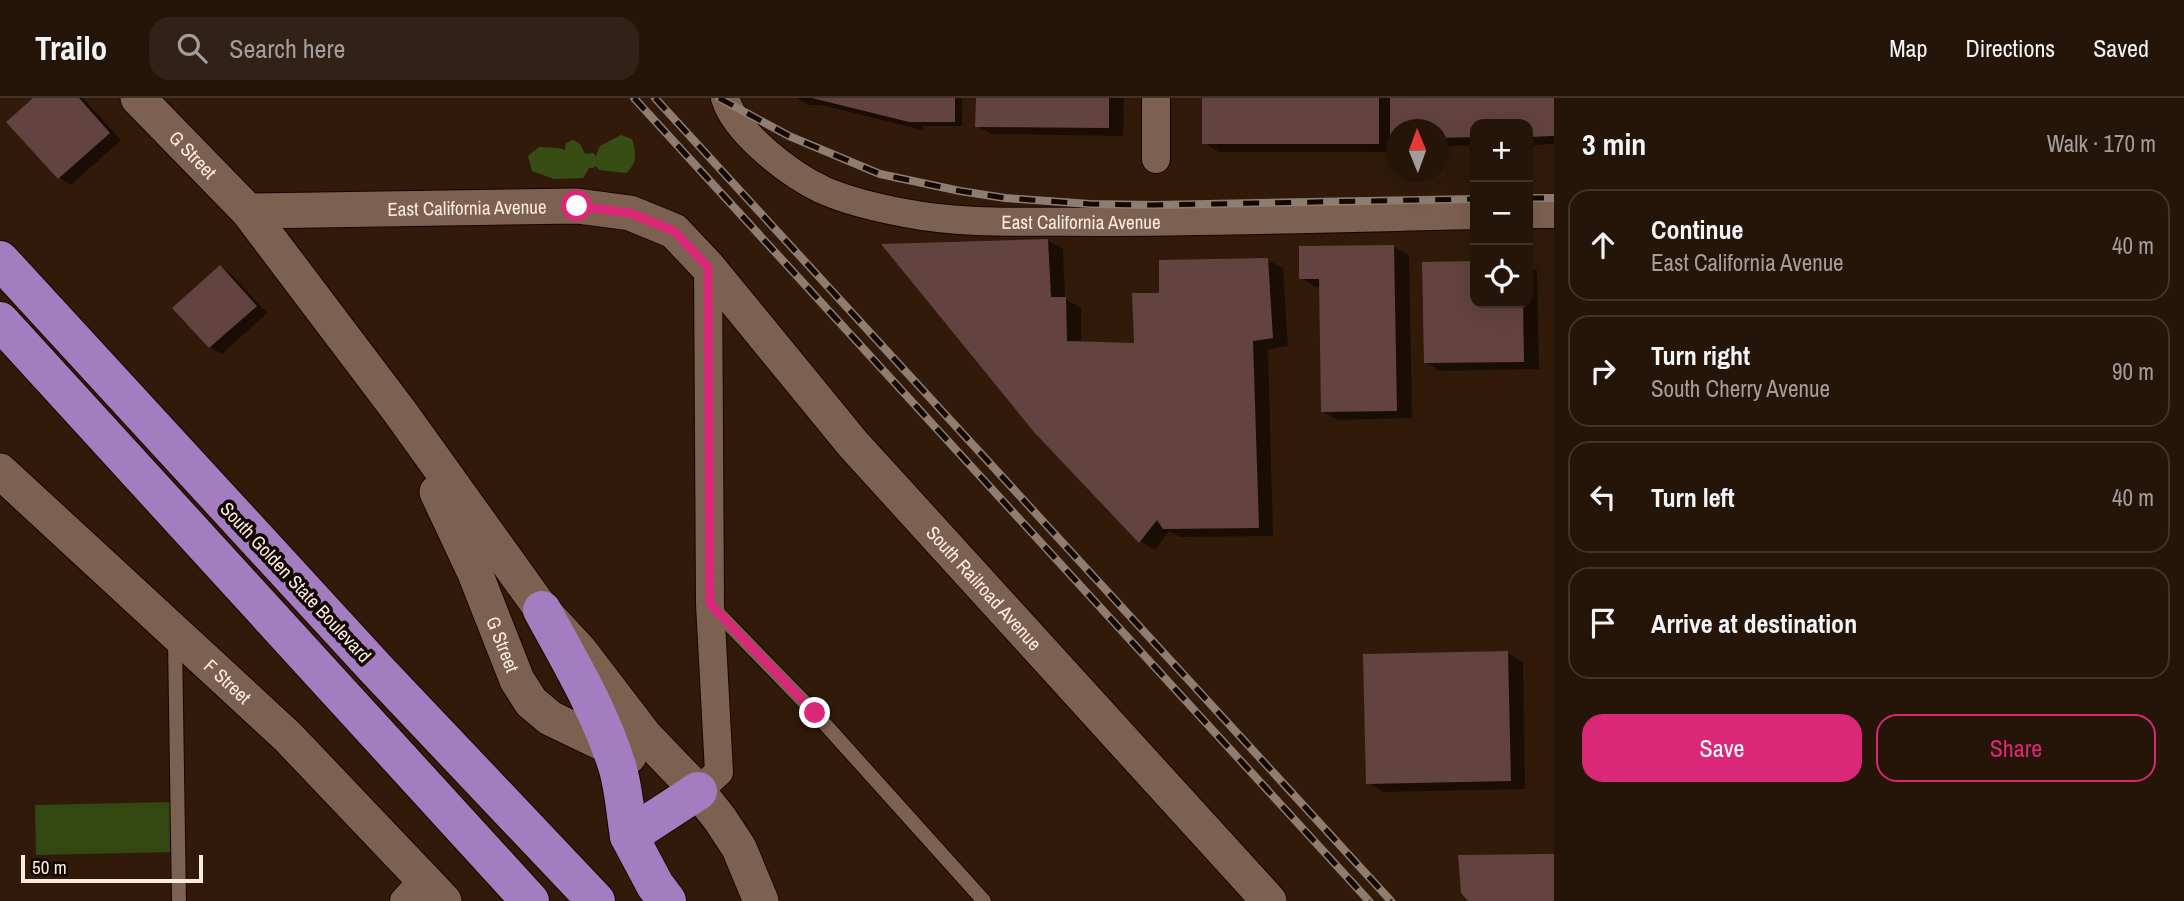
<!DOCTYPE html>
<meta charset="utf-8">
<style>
body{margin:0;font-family:"Archivo Narrow",sans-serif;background:#312116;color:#f1f3f6}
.controls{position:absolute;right:21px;top:21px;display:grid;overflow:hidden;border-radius:14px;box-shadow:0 7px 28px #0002}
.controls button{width:63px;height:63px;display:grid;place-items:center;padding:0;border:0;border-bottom:2px solid #423329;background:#251408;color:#f1f3f6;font:35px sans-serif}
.compass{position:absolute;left:1386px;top:21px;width:63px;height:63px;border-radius:50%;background:#251408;box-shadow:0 7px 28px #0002;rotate:359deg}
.scale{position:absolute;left:21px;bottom:18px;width:182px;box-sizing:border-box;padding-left:7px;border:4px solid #fcebe1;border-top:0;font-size:19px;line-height:24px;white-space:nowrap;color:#fcebe1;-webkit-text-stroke:5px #110803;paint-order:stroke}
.stop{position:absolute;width:21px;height:21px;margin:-16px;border:5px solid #db2777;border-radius:50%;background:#fff}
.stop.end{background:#db2777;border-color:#fff;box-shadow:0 2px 7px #0008}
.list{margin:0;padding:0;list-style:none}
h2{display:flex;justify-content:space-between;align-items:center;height:91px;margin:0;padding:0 28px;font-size:30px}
h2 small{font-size:23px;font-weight:400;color:#a39e9c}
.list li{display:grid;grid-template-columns:46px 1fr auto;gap:21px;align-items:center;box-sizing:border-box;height:112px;margin:0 14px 14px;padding:0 14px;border:2px solid #423329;border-radius:21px}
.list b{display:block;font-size:26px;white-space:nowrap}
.list p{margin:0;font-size:23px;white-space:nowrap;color:#a39e9c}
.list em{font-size:23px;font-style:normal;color:#a39e9c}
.actions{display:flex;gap:14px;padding:21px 28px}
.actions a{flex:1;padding:16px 0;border:2px solid #db2777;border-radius:21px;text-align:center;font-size:24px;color:#db2777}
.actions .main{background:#db2777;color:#fff}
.icon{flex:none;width:38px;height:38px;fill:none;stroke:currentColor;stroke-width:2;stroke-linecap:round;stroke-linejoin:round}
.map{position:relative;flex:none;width:1554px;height:803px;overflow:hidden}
header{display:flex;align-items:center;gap:42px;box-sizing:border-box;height:98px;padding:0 35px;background:#251408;border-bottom:2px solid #423329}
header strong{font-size:33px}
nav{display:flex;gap:38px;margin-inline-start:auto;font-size:24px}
.search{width:490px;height:63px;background:#312116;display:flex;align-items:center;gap:18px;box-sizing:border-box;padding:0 24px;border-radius:21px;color:#a39e9c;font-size:26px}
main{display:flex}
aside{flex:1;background:#251408}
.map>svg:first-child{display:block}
</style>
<header>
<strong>Trailo</strong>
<div class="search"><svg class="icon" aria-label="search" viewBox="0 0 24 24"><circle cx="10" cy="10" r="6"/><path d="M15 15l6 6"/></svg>Search here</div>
<nav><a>Map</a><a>Directions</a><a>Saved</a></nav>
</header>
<main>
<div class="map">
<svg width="1554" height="803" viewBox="0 0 1554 803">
<rect width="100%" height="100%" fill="#311a0a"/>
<polygon fill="#334711" points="174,704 175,754 36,757 35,707"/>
<path fill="#384d13" d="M621,37L632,41C636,53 638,66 626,75L599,72L596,68L593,70H589L583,80L554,81L532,73L528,58L539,49L559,50L565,52L566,45L573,42L580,46L585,56L593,55L596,58L600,48Z"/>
<g fill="#0007">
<polygon points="36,0 83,0 121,42 71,87 59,80 9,25"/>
<polygon points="797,0 962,0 962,28 923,28 923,32 821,7 808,7"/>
<polygon points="977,0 1124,0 1123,38 992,36 977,28"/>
<polygon points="1204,0 1554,0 1554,46 1528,47 1528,26 1475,26 1475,47 1438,48 1438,32 1396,32 1396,42 1393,40 1393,54 1219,54 1204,45"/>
<polygon points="1048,142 1063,151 1065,201 1081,210 1081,245 1136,247 1161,197 1267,162 1283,170 1288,248 1268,251 1273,438 1180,439 1169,433 1155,452 1140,443 1036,333"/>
<polygon points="1394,149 1409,157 1412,320 1338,322 1322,313 1321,189 1316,189 1301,180"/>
<polygon points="1424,165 1475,165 1475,205 1528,205 1528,168 1537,173 1539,271 1440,273 1425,264"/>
<polygon points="220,169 231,176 267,215 222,256 210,249 175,210"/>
<polygon points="1508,555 1523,564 1525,691 1383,694 1368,685"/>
</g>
<g fill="#634340">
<polygon points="33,0 79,0 110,35 58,81 6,24"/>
<polygon points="812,0 955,0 955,24 909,24"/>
<polygon points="976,0 1109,0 1109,30 975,29"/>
<rect x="1202" y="0" width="177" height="46"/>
<polygon points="1390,0 1554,0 1554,38 1528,39 1528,26 1475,26 1475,39 1438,40 1438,32 1396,32 1396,41 1390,41"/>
<polygon points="1048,141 1051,199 1066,199 1067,243 1134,245 1132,195 1159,195 1159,162 1268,160 1273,240 1253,243 1259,430 1163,431 1157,422 1139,445 1034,334 881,146"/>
<polygon points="1394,147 1397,313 1321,314 1319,181 1299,181 1299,148"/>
<polygon points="1475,163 1475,205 1523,205 1524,264 1424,265 1422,164"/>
<polygon points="220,167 257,208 209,250 172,210"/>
<polygon points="1508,553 1511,683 1366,686 1363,556"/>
<polygon points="1554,756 1554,803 1468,803 1461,795 1458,757"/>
</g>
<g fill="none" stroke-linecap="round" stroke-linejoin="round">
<defs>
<g id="service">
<polyline points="713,510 815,615 984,803"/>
<polyline points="175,542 179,803"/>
</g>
<g id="minor">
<path id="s1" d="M725,0C735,35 791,77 823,92C848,103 878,110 905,115C965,127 1033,123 1095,124C1222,124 1348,120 1475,117"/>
<polyline points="1156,61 1156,0"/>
<polyline points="1528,116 1554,116"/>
<polyline points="698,693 719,674 710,506 708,169"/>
<polyline points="404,803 424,781"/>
</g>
<g id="tertiary">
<path id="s2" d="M138,0L248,113L400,314L542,512L580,553L645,638L698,693L720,721L739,750L761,803"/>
<path id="s3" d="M248,113L577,108L630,115L674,133L708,169L853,346L1269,803"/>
<path id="s4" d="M0,373L288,639L444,803"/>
<path id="s5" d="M437,394L475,475L517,582L531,604L550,620L629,658"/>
</g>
<g id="motorway">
<polyline points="0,162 378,573 596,803"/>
<polyline points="0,223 530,803"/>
<path d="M542,512C569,562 600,613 617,668C624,690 625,715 629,738"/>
<polyline points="667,803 655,787 629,738 698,693"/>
</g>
</defs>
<use href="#service" stroke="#180400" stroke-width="16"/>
<use href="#minor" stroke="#180400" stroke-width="30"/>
<use href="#tertiary" stroke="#180400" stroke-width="37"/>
<use href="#motorway" stroke="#180400" stroke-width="40"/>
<use href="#service" stroke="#7d6150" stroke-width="14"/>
<use href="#minor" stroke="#7d6150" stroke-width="28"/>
<use href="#tertiary" stroke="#7d6150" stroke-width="35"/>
<use href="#motorway" stroke="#a37dbf" stroke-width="38"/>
<defs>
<g id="rail">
<polyline points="634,0 1369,803"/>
<polyline points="655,0 1391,803"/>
<polyline points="719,0 789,38 880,76 960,93 1005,100 1090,106 1155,107 1475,101"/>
<polyline points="1528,100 1554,100"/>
</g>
</defs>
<use href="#rail" stroke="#917d70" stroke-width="8"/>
<use href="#rail" stroke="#110803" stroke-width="5" stroke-dasharray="16" stroke-linecap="butt"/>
</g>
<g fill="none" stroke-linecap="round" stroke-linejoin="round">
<polyline stroke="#db2777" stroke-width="9" points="577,108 630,115 674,133 708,169 710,506 815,615"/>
</g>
<g text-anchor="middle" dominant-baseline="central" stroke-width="7" stroke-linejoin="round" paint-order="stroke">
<g font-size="19" fill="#fcebe1" stroke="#110803">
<text stroke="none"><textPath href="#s2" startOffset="79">G Street</textPath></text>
<text stroke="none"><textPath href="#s3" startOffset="219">East California Avenue</textPath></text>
<text stroke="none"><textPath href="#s1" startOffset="399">East California Avenue</textPath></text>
<text transform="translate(296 484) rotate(47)">South Golden State Boulevard</text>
<text stroke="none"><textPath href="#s3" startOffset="903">South Railroad Avenue</textPath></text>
<text stroke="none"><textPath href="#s5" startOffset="166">G Street</textPath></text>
<text stroke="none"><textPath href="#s4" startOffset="310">F Street</textPath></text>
</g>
</g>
</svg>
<div class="controls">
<button>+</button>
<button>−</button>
<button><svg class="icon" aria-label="locate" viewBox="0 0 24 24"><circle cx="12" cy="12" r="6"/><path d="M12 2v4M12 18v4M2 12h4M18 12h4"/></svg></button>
</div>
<svg class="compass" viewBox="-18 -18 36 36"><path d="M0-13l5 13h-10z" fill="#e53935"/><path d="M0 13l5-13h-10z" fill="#a39e9c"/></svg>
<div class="scale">50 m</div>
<div class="stop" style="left:577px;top:108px"></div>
<div class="stop end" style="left:815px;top:615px"></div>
</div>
<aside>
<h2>3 min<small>Walk · 170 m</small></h2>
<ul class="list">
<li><svg class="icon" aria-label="ahead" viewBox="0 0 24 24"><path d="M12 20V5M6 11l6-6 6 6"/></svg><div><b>Continue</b><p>East California Avenue</p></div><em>40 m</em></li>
<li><svg class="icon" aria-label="right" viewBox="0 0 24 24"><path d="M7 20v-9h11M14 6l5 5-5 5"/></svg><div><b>Turn right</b><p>South Cherry Avenue</p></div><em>90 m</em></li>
<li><svg class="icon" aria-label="left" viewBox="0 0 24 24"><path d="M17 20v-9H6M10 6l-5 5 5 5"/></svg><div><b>Turn left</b></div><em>40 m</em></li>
<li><svg class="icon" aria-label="arrive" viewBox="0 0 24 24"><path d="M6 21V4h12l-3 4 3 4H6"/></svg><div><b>Arrive at destination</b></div></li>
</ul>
<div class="actions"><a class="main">Save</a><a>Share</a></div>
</aside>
</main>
